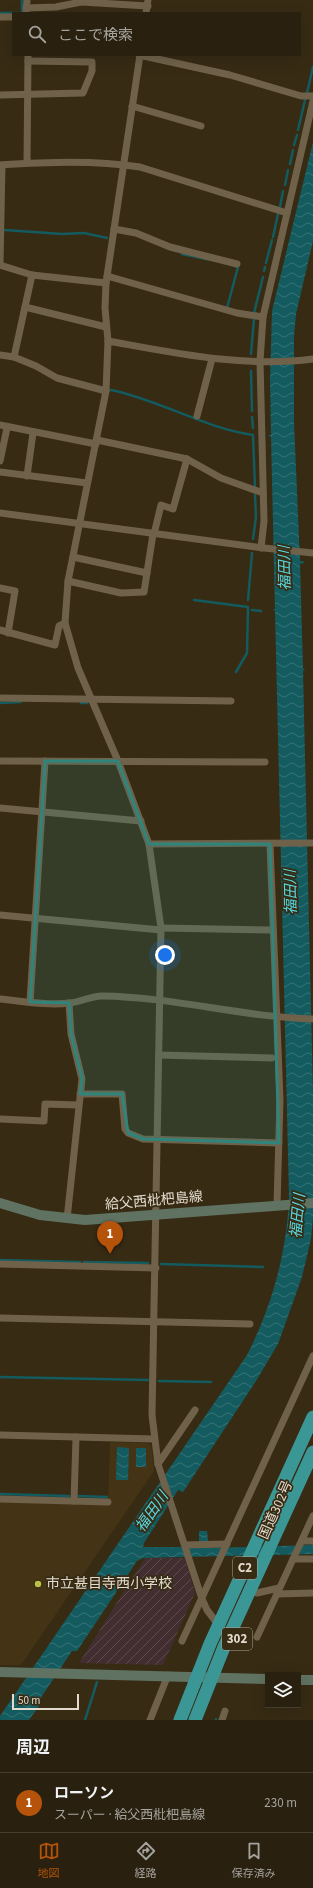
<!DOCTYPE html>
<html lang="ja">
<meta charset="utf-8">
<style>
body{margin:0;font-family:"Source Sans 3","Noto Sans JP",sans-serif;background:#312818;color:#f1f3f6}
.controls{position:absolute;right:12px;bottom:12px;display:grid;overflow:hidden;border-radius:0px;box-shadow:0 4px 16px #0002}
.controls button{width:36px;height:36px;display:grid;place-items:center;padding:0;border:0;border-bottom:1px solid #453e2f;background:#29200f;color:#f1f3f6;font:20px sans-serif}
.scale{position:absolute;left:12px;bottom:10px;width:67px;box-sizing:border-box;padding-left:4px;border:2px solid #e2dacd;border-top:0;font-size:11px;line-height:14px;white-space:nowrap;color:#e2dacd;-webkit-text-stroke:3px #372b14;paint-order:stroke}
.you{position:absolute;left:165px;top:955px;width:14px;height:14px;margin:-10px;border:3px solid #fff;border-radius:50%;background:#1a73e8;box-shadow:0 0 0 6px #1a73e833}
.badge{display:grid;place-items:center;width:26px;height:26px;border-radius:50%;background:#b45309;color:#fff;font-size:13px;font-weight:700}
.pin{position:absolute;translate:-50% -33px;filter:drop-shadow(0 1px 2px #0008)}
.pin::after{content:'';position:absolute;top:21px;width:14px;height:12px;background:inherit;clip-path:polygon(0 0,100% 0,50% 100%)}
.list{margin:0;padding:0;list-style:none}
h2{display:flex;justify-content:space-between;align-items:center;height:52px;margin:0;padding:0 16px;font-size:17px}
h2 small{font-size:13px;font-weight:400;color:#a5a39e}
.list li{display:grid;grid-template-columns:26px 1fr auto;gap:12px;align-items:center;box-sizing:border-box;height:60px;padding:0 16px;border-top:1px solid #453e2f}
.list b{display:block;font-size:15px;white-space:nowrap}
.list p{margin:0;font-size:13px;white-space:nowrap;color:#a5a39e}
.list em{font-size:13px;font-style:normal;color:#a5a39e}
.icon{flex:none;width:22px;height:22px;fill:none;stroke:currentColor;stroke-width:2;stroke-linecap:round;stroke-linejoin:round}
.map{position:relative;flex:none;width:313px;height:1720px;overflow:hidden}
.search{position:absolute;background:#29200f;box-shadow:0 4px 16px #0002;left:12px;right:12px;top:12px;height:44px;display:flex;align-items:center;gap:10px;box-sizing:border-box;padding:0 14px;border-radius:0px;color:#a5a39e;font-size:15px}
.sheet{height:112px;background:#29200f}
nav{display:flex;justify-content:space-around;align-items:center;box-sizing:border-box;height:56px;border-top:1px solid #453e2f;background:#29200f;font-size:11px;color:#a5a39e}
nav a{display:grid;justify-items:center;gap:2px}
nav .on{color:#b45309}
.map>svg:first-child{display:block}
</style>
<div class="map">
<svg width="313" height="1720" viewBox="0 0 313 1720">
<defs>
<pattern id="industrial-furrows" width="10" height="10" patternUnits="userSpaceOnUse"><rect width="10" height="10" fill="#422e31"/><path d="M-1 1l2-2M0 10L10 0M9 11l2-2" fill="none" stroke="#5d4c4e"/></pattern>
<pattern id="water-waves" width="16" height="10" patternUnits="userSpaceOnUse"><rect width="16" height="10" fill="#135b5f"/><path d="M0 5q4-4 8 0t8 0" fill="none" stroke="#357275"/></pattern>
</defs>
<rect width="100%" height="100%" fill="#372b14"/>
<polygon fill="url(#industrial-furrows)" points="145,1558 185,1558 195,1593 163,1665 79,1663"/>
<polygon fill="#443415" points="110,1442 147,1443 151,1445 154,1471 23,1662 20,1665 0,1665 0,1502 108,1505"/>
<g fill="url(#water-waves)">
<path d="M313,142V241L296,314L294,336V422L300,561H303L304,563L300,564L303,668L305,670L303,671L313,1094V1217L311,1239L302,1277L278,1344L256,1381L183,1492L178,1490L144,1543L143,1547H199V1531H207L209,1548L313,1545V1554L143,1558L137,1561L77,1651H72L40,1699L39,1706L29,1720H0V1716L247,1355C272,1306 287,1252 289,1197L275,611L273,609H275L271,437L268,435H271L270,379L272,311Z"/>
<polygon points="117,1447 129,1448 128,1480 116,1480"/>
<rect x="136" y="1448" width="10" height="19"/>
</g>
<g fill="none" stroke-linecap="round" stroke-linejoin="round">
<g stroke="#135b5f" stroke-width="2.5">
<polyline points="0,13 20,13"/>
<polyline points="22,13 22,0"/>
<polyline points="307,93 313,67"/>
<polyline points="298,130 305,100"/>
<polyline points="294,145 297,135"/>
<polyline points="290,164 293,150"/>
<polyline points="285,185 288,170"/>
<polyline points="280,207 283,191"/>
<polyline points="5,230 62,234 84,233 107,238"/>
<polyline points="273,237 278,214"/>
<polyline points="182,254 211,260"/>
<polyline points="266,263 272,240"/>
<polyline points="264,271 265,267"/>
<polyline points="227,308 238,267 235,266"/>
<polyline points="254,313 263,277"/>
<polyline points="251,354 254,319"/>
<polyline points="251,371 252,411"/>
<path d="M111,390C160,400 204,428 253,435"/>
<polyline points="252,417 253,428"/>
<polyline points="253,435 255,488"/>
<polyline points="253,539 256,517 255,495"/>
<polyline points="194,600 248,607 247,653 236,672"/>
<polyline points="248,600 252,553"/>
<polyline points="252,610 261,611"/>
<polyline points="0,703 21,702"/>
<polyline points="81,703 87,703"/>
<polyline points="0,1260 80,1262"/>
<polyline points="84,1262 148,1263"/>
<polyline points="161,1264 263,1267"/>
<polyline points="0,1377 148,1380"/>
<polyline points="159,1381 211,1382"/>
<polyline points="0,1494 69,1496"/>
<polyline points="79,1496 107,1497"/>
<polyline points="85,1720 97,1682"/>
<polyline points="216,1720 216,1719"/>
</g>
<g stroke="#70624a" stroke-width="7">
<polyline points="26,8 56,7 81,2 148,6"/>
<polyline points="26,13 27,0"/>
<polyline points="146,13 148,0"/>
<polyline points="0,17 13,17"/>
<polyline points="139,55 230,75 301,96 313,96"/>
<polyline points="140,55 106,283 105,308 108,341 106,391 68,581 65,623 78,668 118,761 149,844 161,928 152,1415 158,1464 202,1599 207,1610 234,1645"/>
<polyline points="0,95 83,93 92,71 92,62 28,61"/>
<polyline points="132,106 201,126"/>
<polyline points="27,163 28,55"/>
<path d="M0,165C47,162 94,160 140,167L287,213"/>
<polyline points="114,229 136,233 170,247 237,264"/>
<polyline points="0,264 2,165"/>
<polyline points="0,265 32,275 106,283"/>
<polyline points="107,276 237,313 263,317"/>
<polyline points="25,307 106,327"/>
<path d="M108,341C175,353 244,368 313,359"/>
<polyline points="0,355 14,357 36,366 57,378 106,391"/>
<polyline points="14,357 32,275"/>
<polyline points="197,416 212,359"/>
<polyline points="0,425 96,444"/>
<polyline points="97,440 187,459 173,509 161,505 154,534"/>
<polyline points="187,459 221,478 263,493"/>
<polyline points="0,461 7,428"/>
<polyline points="0,472 87,483"/>
<polyline points="27,476 33,433"/>
<polyline points="0,513 264,548 313,553"/>
<polyline points="261,548 264,521 260,361 263,317 313,101"/>
<polyline points="73,557 147,573"/>
<polyline points="68,581 121,593 144,592 153,534"/>
<polyline points="0,588 15,591 8,633"/>
<polyline points="0,630 55,645 59,626 65,623"/>
<polyline points="0,698 231,701"/>
<polyline points="0,761 265,762"/>
<polyline points="0,808 141,821"/>
<polyline points="149,844 313,843"/>
<polyline points="270,844 280,1100 277,1205"/>
<polyline points="0,915 161,930"/>
<polyline points="161,928 273,930"/>
<path d="M0,999C22,1001 47,1006 70,1003C80,1002 91,996 102,996C173,997 242,1017 313,1019"/>
<polyline points="30,1002 45,761"/>
<polyline points="159,1055 272,1058"/>
<polyline points="80,1094 122,1094 125,1129 128,1133 143,1139 279,1143"/>
<polyline points="0,1119 44,1121 45,1104 78,1105"/>
<polyline points="67,1219 82,1079 71,1034 69,1003"/>
<polyline points="0,1264 156,1268"/>
<polyline points="0,1318 250,1324"/>
<polyline points="0,1435 154,1439"/>
<polyline points="158,1464 195,1410"/>
<polyline points="0,1499 108,1502"/>
<polyline points="74,1501 76,1437"/>
<polyline points="302,1541 313,1541"/>
<polyline points="185,1545 227,1544"/>
<polyline points="293,1559 313,1559"/>
<polyline points="257,1593 279,1588"/>
<polyline points="277,1594 313,1593"/>
<polyline points="257,1637 313,1516"/>
<polyline points="182,1641 313,1356"/>
<polyline points="150,1720 168,1675"/>
<polyline points="222,1720 225,1711"/>
</g>
<g stroke="#607261" stroke-width="10">
<polyline points="0,1203 40,1215 85,1220 313,1203"/>
<polyline points="0,1672 268,1679"/>
<polyline points="298,1680 313,1680"/>
</g>
<g stroke="#3b9796" stroke-width="13">
<polyline points="180,1720 210,1644 313,1417"/>
<polyline points="195,1720 224,1647 313,1452"/>
</g>
</g>
<path fill="#2f857c" fill-opacity="0.2" stroke="#2f857c" stroke-width="3" stroke-linejoin="round" d="M45,761H118L149,844H270L279,1143L143,1139L128,1133L122,1094H80L82,1079L71,1034L69,1003L30,1002Z"/>
<circle fill="#bac045" stroke="#372b14" stroke-width="1.5" cx="38" cy="1584" r="4"/>
<g text-anchor="middle" dominant-baseline="central" stroke-width="3.5" stroke-linejoin="round" paint-order="stroke">
<g fill="#372b14" stroke="#afa696" stroke-width="1">
<rect x="233" y="1557" width="24" height="22" rx="3"/>
<rect x="222" y="1628" width="30" height="22" rx="3"/>
</g>
<g font-size="13" font-weight="bold" fill="#e2dacd">
<text x="245" y="1568">C2</text>
<text x="237" y="1639">302</text>
</g>
<g font-size="14" fill="#e2dacd" stroke="#372b14">
<text transform="translate(154 1201) rotate(-5)">給父西枇杷島線</text>
<text transform="translate(276 1510) rotate(-66)">国道302号</text>
</g>
<g font-size="14" fill="#e2dacd" stroke="#372b14" text-anchor="start">
<text x="46" y="1584">市立甚目寺西小学校</text>
</g>
<g font-size="15" font-style="italic" fill="#57d9e2" stroke="#372b14">
<text transform="translate(285 568) rotate(-91)">福田川</text>
<text transform="translate(291 892) rotate(-91)">福田川</text>
<text transform="translate(298 1216) rotate(-85)">福田川</text>
<text transform="translate(152 1512) rotate(-55)">福田川</text>
</g>
</g>
</svg>
<div class="controls">
<button><svg class="icon" aria-label="layers" viewBox="0 0 24 24"><path d="M12 4l9 5-9 5-9-5zM3 14l9 5 9-5"/></svg></button>
</div>
<div class="scale">50 m</div>
<div class="you"></div>
<div class="pin badge" style="left:110px;top:1254px">1</div>
<div class="search"><svg class="icon" aria-label="search" viewBox="0 0 24 24"><circle cx="10" cy="10" r="6"/><path d="M15 15l6 6"/></svg>ここで検索</div>
</div>
<section class="sheet">
<h2>周辺<small></small></h2>
<ul class="list">
<li><span class="badge">1</span><div><b>ローソン</b><p>スーパー · 給父西枇杷島線</p></div><em>230 m</em></li>
</ul>
</section>
<nav>
<a class="on"><svg class="icon" aria-label="map" viewBox="0 0 24 24"><path d="M3 6l6-2 6 2 6-2v14l-6 2-6-2-6 2zM9 4v14M15 6v14"/></svg>地図</a>
<a><svg class="icon" aria-label="directions" viewBox="0 0 24 24"><path d="M12 3l9 9-9 9-9-9zM9 14v-3h6M13 9l2 2-2 2"/></svg>経路</a>
<a><svg class="icon" aria-label="saved" viewBox="0 0 24 24"><path d="M7 4h10v16l-5-4-5 4z"/></svg>保存済み</a>
</nav>
